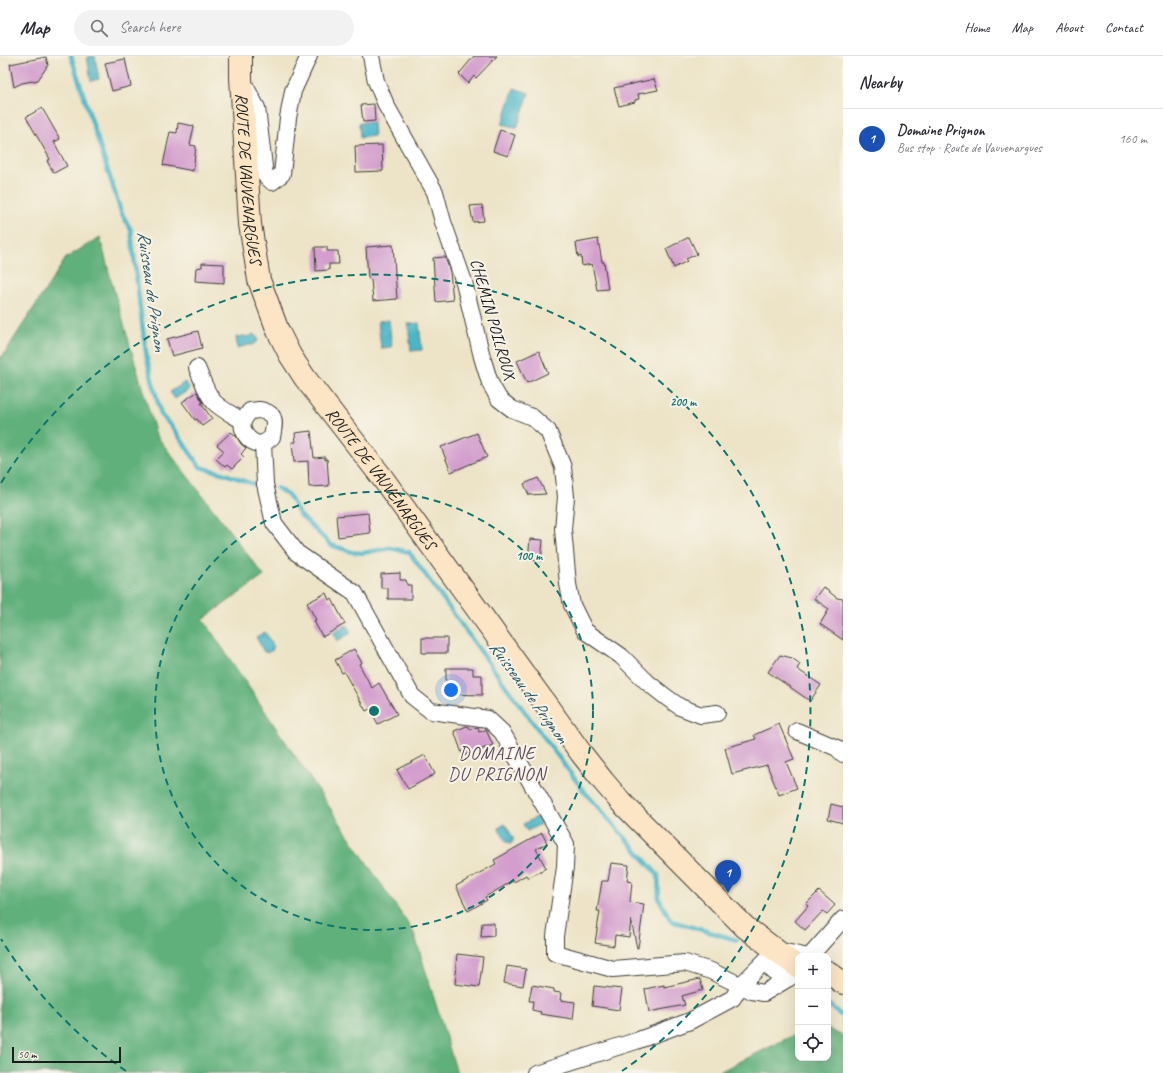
<!DOCTYPE html>
<meta charset="utf-8">
<style>
body{margin:0;font-family:Caveat,sans-serif;background:#f2f2f3;color:#2b2b33}
.controls{position:absolute;right:12px;bottom:12px;display:grid;overflow:hidden;border-radius:8px;box-shadow:0 4px 16px #0002}
.controls button{width:36px;height:36px;display:grid;place-items:center;padding:0;border:0;border-bottom:1px solid #e1e1e2;background:#fff;color:#2b2b33;font:20px sans-serif}
.scale{position:absolute;left:12px;bottom:10px;width:109px;box-sizing:border-box;padding-left:4px;border:2px solid #1c1c1c;border-top:0;font-size:11px;line-height:14px;white-space:nowrap;color:#1c1c1c;-webkit-text-stroke:3px #f7f3e8;paint-order:stroke}
.you{position:absolute;left:451px;top:634px;width:14px;height:14px;margin:-10px;border:3px solid #fff;border-radius:50%;background:#1a73e8;box-shadow:0 0 0 6px #1a73e833}
.badge{display:grid;place-items:center;width:26px;height:26px;border-radius:50%;background:#2563eb;color:#fff;font-size:13px;font-weight:700}
.pin{position:absolute;translate:-50% -33px;filter:drop-shadow(0 1px 2px #0008)}
.pin::after{content:'';position:absolute;top:21px;width:14px;height:12px;background:inherit;clip-path:polygon(0 0,100% 0,50% 100%)}
.list{margin:0;padding:0;list-style:none}
h2{display:flex;justify-content:space-between;align-items:center;height:52px;margin:0;padding:0 16px;font-size:17px}
h2 small{font-size:13px;font-weight:400;color:#7c7c81}
.list li{display:grid;grid-template-columns:26px 1fr auto;gap:12px;align-items:center;box-sizing:border-box;height:60px;padding:0 16px;border-top:1px solid #e1e1e2}
.list b{display:block;font-size:15px;white-space:nowrap}
.list p{margin:0;font-size:13px;white-space:nowrap;color:#7c7c81}
.list em{font-size:13px;font-style:normal;color:#7c7c81}
.icon{flex:none;width:22px;height:22px;fill:none;stroke:currentColor;stroke-width:2;stroke-linecap:round;stroke-linejoin:round}
.map{position:relative;flex:none;width:843px;height:1017px;overflow:hidden}
header{display:flex;align-items:center;gap:24px;box-sizing:border-box;height:56px;padding:0 20px;background:#fff;border-bottom:1px solid #e1e1e2}
header strong{font-size:19px}
nav{display:flex;gap:22px;margin-inline-start:auto;font-size:14px}
.search{width:280px;height:36px;background:#f2f2f3;display:flex;align-items:center;gap:10px;box-sizing:border-box;padding:0 14px;border-radius:22px;color:#7c7c81;font-size:15px}
main{display:flex}
aside{flex:1;background:#fff}
.map>svg:first-child{display:block}
</style>
<header>
<strong>Map</strong>
<div class="search"><svg class="icon" aria-label="search" viewBox="0 0 24 24"><circle cx="10" cy="10" r="6"/><path d="M15 15l6 6"/></svg>Search here</div>
<nav><a>Home</a><a>Map</a><a>About</a><a>Contact</a></nav>
</header>
<main>
<div class="map">
<svg width="843" height="1017" viewBox="0 0 843 1017">
<rect width="100%" height="100%" fill="#f7f3e8"/>
<filter id="ink" filterUnits="userSpaceOnUse"><feTurbulence type="fractalNoise" baseFrequency=".025" numOctaves="2"/><feDisplacementMap in="SourceGraphic" scale="8" xChannelSelector="R" yChannelSelector="G"/><feConvolveMatrix kernelMatrix="1 2 1 2 8 2 1 2 1" color-interpolation-filters="sRGB"/></filter>
<filter id="wash" filterUnits="userSpaceOnUse"><feTurbulence type="fractalNoise" baseFrequency=".012" numOctaves="4" result="noise"/><feDisplacementMap in="SourceGraphic" scale="16" xChannelSelector="R" yChannelSelector="G"/><feGaussianBlur stdDeviation="0.9" result="paint"/><feColorMatrix in="noise" values="0 0 0 0 0 0 0 0 0 0 0 0 0 0 0 0 0 1.4 0 .05"/><feComposite in="paint" operator="in"/></filter>
<g filter="url(#wash)">
<rect width="100%" height="100%" fill="#ede4c7"/>
<g fill="#60b07b" stroke="#3e664c">
<polygon points="100,181 111,224 156,379 264,520 203,563 414,877 457,1017 0,1017 0,301 2,301 66,202"/>
<polygon points="828,973 843,980 843,1017 717,1017 798,977 798,1002 828,1002"/>
</g>
<g fill="#4bb6c8" stroke="#346972">
<polygon points="95,0 99,23 91,25 87,1"/>
<polygon points="514,32 529,37 517,72 502,68"/>
<polygon points="373,66 374,80 360,82 359,67"/>
<polygon points="389,264 392,291 381,292 378,265"/>
<polygon points="419,267 422,294 411,295 408,268"/>
<polygon points="253,278 257,281 258,284 256,287 252,289 247,289 245,290 237,292 236,281 244,280 249,281"/>
<polygon points="185,326 190,333 175,343 170,336"/>
<polygon points="347,569 351,577 337,585 333,577"/>
<polygon points="265,576 274,591 272,592 273,594 267,597 266,596 264,596 256,581"/>
<polygon points="537,761 541,768 527,775 523,768"/>
<polygon points="505,768 514,783 512,784 513,786 510,788 508,786 507,787 498,772"/>
</g>
<g fill="none" stroke-linecap="round" stroke-linejoin="round">
<g stroke="#4bb6c8" stroke-width="4.5">
<polyline points="71,0 121,156 131,174 141,260 147,303 161,359 173,372 200,411 222,417 256,429"/>
<polyline points="277,432 289,440 299,458 331,489 352,496 363,497 390,492 409,496 502,625 583,734 658,819 659,843 671,865 737,884"/>
<polyline points="828,948 843,961"/>
</g>
</g>
<g id="blocks">
<g fill="#d39ecd">
<polygon points="474,0 497,0 476,22 474,20 468,27 459,18"/>
<polygon points="46,1 48,9 38,24 22,27 14,31 10,8"/>
<polygon points="125,3 131,30 112,35 105,7"/>
<polygon points="654,23 658,34 638,38 639,43 635,44 635,46 619,50 614,32"/>
<polygon points="374,48 375,65 363,66 361,49"/>
<polygon points="42,52 60,83 54,86 67,110 54,117 47,105 50,103 26,61"/>
<polygon points="178,67 194,70 190,89 196,90 193,115 163,109 170,76 177,77"/>
<polygon points="500,74 515,79 508,100 493,95"/>
<polygon points="382,89 383,115 356,116 355,90"/>
<polygon points="482,149 484,165 473,166 470,150"/>
<polygon points="689,181 697,198 686,203 687,205 674,212 666,193"/>
<polygon points="598,183 602,206 604,206 608,233 597,234 592,208 582,210 581,200 578,201 576,187"/>
<polygon points="393,189 397,243 373,245 371,224 368,222 366,191"/>
<polygon points="315,191 327,191 327,195 338,195 339,208 329,208 329,214 316,215"/>
<polygon points="445,201 450,216 453,244 436,246 433,202"/>
<polygon points="202,207 224,208 224,227 195,225 196,212 202,211"/>
<polygon points="198,275 202,292 172,300 167,283"/>
<polygon points="539,295 548,317 527,327 517,305"/>
<polygon points="197,336 203,347 201,347 212,363 202,370 197,363 195,364 182,346"/>
<polygon points="311,375 314,402 325,401 325,404 327,403 329,430 309,431 308,405 294,406 292,386 296,386 295,377"/>
<polygon points="231,376 236,380 241,388 246,392 241,398 244,401 232,413 227,409 225,411 216,403 224,395 217,389"/>
<polygon points="477,377 487,401 451,416 441,391"/>
<polygon points="538,422 546,438 529,439 524,428"/>
<polygon points="368,457 370,477 338,481 336,460"/>
<polygon points="530,483 543,484 541,505 528,504"/>
<polygon points="400,517 400,524 406,524 407,529 411,529 411,543 388,543 388,532 381,532 381,518"/>
<polygon points="823,531 837,542 843,543 843,584 820,568 829,553 814,543"/>
<polygon points="326,537 329,544 332,543 345,568 324,580 322,580 314,565 316,564 307,547"/>
<rect x="422" y="582" width="25" height="15"/>
<polygon points="354,593 362,607 359,608 372,632 379,627 397,658 378,668 370,653 366,655 344,616 342,617 335,604"/>
<polygon points="780,599 792,602 800,608 797,613 821,629 810,645 768,616"/>
<polygon points="446,612 473,612 473,619 482,619 482,639 446,638"/>
<polygon points="779,668 794,703 786,706 797,732 779,739 767,709 732,718 725,692 756,683 754,679"/>
<polygon points="467,670 471,673 478,671 479,676 486,674 493,689 463,700 454,675"/>
<polygon points="425,699 435,718 408,733 397,714"/>
<polygon points="831,748 843,751 843,767 828,763"/>
<polygon points="542,777 547,787 536,793 546,812 528,822 526,819 514,826 513,825 485,841 487,844 468,855 456,830 496,808 494,804"/>
<polygon points="611,807 629,809 627,825 632,826 630,846 644,848 638,892 637,892 631,864 629,881 615,879 614,890 595,887 600,855 597,855 602,825 608,825"/>
<polygon points="819,835 835,849 827,858 823,855 805,874 795,865 808,850 806,848"/>
<polygon points="482,867 494,867 494,880 481,881"/>
<polygon points="457,898 483,901 479,931 455,928 456,919 455,919"/>
<polygon points="507,910 526,913 523,930 504,927"/>
<polygon points="700,923 703,934 682,940 685,949 649,956 645,933 664,929 664,931"/>
<polygon points="532,929 554,933 554,936 561,937 560,944 575,946 573,963 540,958 541,956 532,954 533,945 529,945"/>
<polygon points="594,930 622,933 619,954 592,950"/>
</g>
</g>
</g>
<g filter="url(#ink)">
<use href="#blocks" fill-opacity="0" stroke="#3b3a36" stroke-width="1"/>
<g fill="none" stroke-linecap="round" stroke-linejoin="round">
<defs>
<g id="street">
<polyline points="371,0 376,25 387,51 435,136 443,166 464,226 482,301 490,327 499,343 512,353 532,361 548,375 563,411 566,441 563,473 568,528 572,549 585,575 621,600 647,626 666,641 680,651 701,659 717,657"/>
<polyline points="243,26 257,52 265,119 272,126 282,118 288,62 293,35 309,0"/>
<path d="M197,312C202,323 206,337 214,346C222,354 233,359 243,365"/>
<path d="M259,354C277,357 275,366 272,381C270,383 267,385 264,387C253,391 240,377 243,366C244,362 248,358 250,355Z"/>
<polyline points="263,387 265,428 274,467 297,497 355,537 412,640 431,655 488,663 502,676 566,788 565,811 555,880 555,897 613,913 685,907 711,915 752,935 764,937 789,922 798,914"/>
<polyline points="797,675 837,692 843,698"/>
<polyline points="810,900 843,863"/>
<path d="M767,904C771,917 777,918 789,922"/>
<polyline points="535,1017 636,985 690,965 733,942 740,930 776,894 804,900"/>
</g>
<g id="secondary">
<path id="s1" d="M241,0V22L250,168L259,224L278,275L290,299L305,322L381,420L581,697L603,725L621,746L745,871L798,911"/>
<polyline points="828,916 843,927"/>
</g>
</defs>
<use href="#street" stroke="#3b3a36" stroke-width="18"/>
<use href="#secondary" stroke="#3b3a36" stroke-width="24"/>
<use href="#street" stroke="#fff" stroke-width="16"/>
<use href="#secondary" stroke="#fce5c4" stroke-width="22"/>
</g>
</g>
<g fill="none" stroke="#0f766e" stroke-width="2" stroke-dasharray="7 5">
<circle cx="374" cy="655" r="219"/>
<path d="M126 1015A437 437 0 0 1 1 883M1 427A437 437 0 1 1 622 1015"/>
</g>
<g text-anchor="middle" dominant-baseline="central" stroke-width="4" stroke-linejoin="round" paint-order="stroke">
<g font-size="17" fill="#1c1c1c" stroke="#f7f3e8">
<text stroke="none"><textPath href="#s1" startOffset="123">ROUTE DE VAUVENARGUES</textPath></text>
<text transform="translate(493 263) rotate(74)">CHEMIN POILROUX</text>
<text stroke="none"><textPath href="#s1" startOffset="460">ROUTE DE VAUVENARGUES</textPath></text>
</g>
<g font-size="18" font-style="italic" fill="#2f5a61" stroke="#f7f3e8">
<text transform="translate(152 235) rotate(82)">Ruisseau de Prignon</text>
<text transform="translate(529 636) rotate(54)">Ruisseau de Prignon</text>
</g>
<g font-size="18" letter-spacing="1" fill="#5c4a5a" stroke="#f7f3e8">
<text x="497" y="697">DOMAINE<tspan x="497" dy="21">DU PRIGNON</tspan></text>
</g>
</g>
<circle cx="374" cy="655" r="6" fill="#0f766e" stroke="#f7f3e8" stroke-width="2"/>
<g font-size="12" text-anchor="middle" font-weight="bold" fill="#0f766e" stroke="#f7f3e8" stroke-width="4" stroke-linejoin="round" paint-order="stroke">
<text x="683" y="350">200 m</text>
<text x="529" y="504">100 m</text>
</g>
</svg>
<div class="controls">
<button>+</button>
<button>−</button>
<button><svg class="icon" aria-label="locate" viewBox="0 0 24 24"><circle cx="12" cy="12" r="6"/><path d="M12 2v4M12 18v4M2 12h4M18 12h4"/></svg></button>
</div>
<div class="scale">50 m</div>
<div class="you"></div>
<div class="pin badge" style="left:728px;top:837px;background:#1a4fb4">1</div>
</div>
<aside>
<h2>Nearby<small></small></h2>
<ul class="list">
<li><span class="badge" style="background:#1a4fb4">1</span><div><b>Domaine Prignon</b><p>Bus stop · Route de Vauvenargues</p></div><em>160 m</em></li>
</ul>
</aside>
</main>
